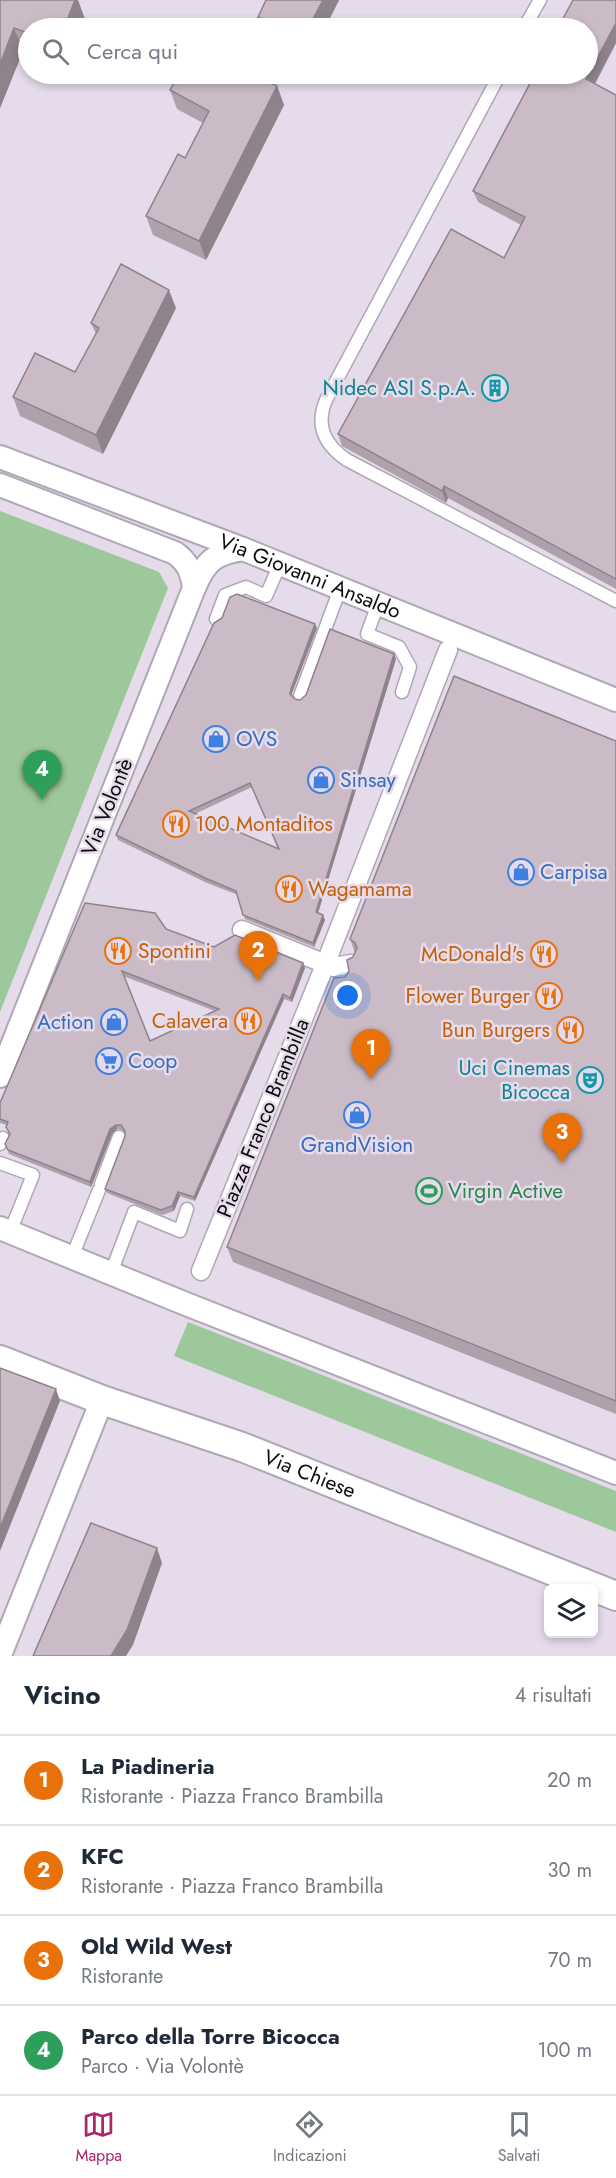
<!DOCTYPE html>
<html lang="it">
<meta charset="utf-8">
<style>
body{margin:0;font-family:Jost,sans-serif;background:#f2f2f3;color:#1f2937}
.controls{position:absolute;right:18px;bottom:18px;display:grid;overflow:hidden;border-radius:9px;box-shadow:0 3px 9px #0003}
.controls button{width:54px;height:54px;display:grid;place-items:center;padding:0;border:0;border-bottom:2px solid #e0e1e3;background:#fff;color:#1f2937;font:30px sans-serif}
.you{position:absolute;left:348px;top:996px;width:21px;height:21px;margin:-15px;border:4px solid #fff;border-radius:50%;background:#1a73e8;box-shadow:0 0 0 9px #1a73e833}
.badge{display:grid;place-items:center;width:39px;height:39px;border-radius:50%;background:#ad266c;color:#fff;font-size:20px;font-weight:700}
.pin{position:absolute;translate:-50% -50px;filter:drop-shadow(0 2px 3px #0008)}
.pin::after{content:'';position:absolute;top:32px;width:21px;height:18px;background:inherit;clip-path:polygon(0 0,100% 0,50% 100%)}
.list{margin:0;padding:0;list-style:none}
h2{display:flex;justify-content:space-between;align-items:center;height:78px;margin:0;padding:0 24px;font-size:26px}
h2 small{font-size:20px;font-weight:400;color:#747a83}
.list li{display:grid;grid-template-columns:39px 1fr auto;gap:18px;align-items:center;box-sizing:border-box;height:90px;padding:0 24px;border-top:2px solid #e0e1e3}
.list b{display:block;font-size:22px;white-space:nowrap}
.list p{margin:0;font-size:20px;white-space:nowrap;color:#747a83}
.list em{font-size:20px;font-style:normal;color:#747a83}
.icon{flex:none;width:33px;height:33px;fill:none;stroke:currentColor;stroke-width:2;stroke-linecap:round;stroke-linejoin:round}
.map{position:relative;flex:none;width:616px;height:1656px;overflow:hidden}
.search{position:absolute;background:#fff;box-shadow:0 3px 9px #0003;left:18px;right:18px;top:18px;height:66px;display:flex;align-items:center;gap:15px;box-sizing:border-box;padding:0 21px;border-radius:33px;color:#747a83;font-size:22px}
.sheet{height:438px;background:#fff}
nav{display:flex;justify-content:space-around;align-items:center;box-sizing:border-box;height:84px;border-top:2px solid #e0e1e3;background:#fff;font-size:16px;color:#747a83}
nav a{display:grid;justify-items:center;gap:3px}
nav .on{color:#ad266c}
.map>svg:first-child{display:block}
</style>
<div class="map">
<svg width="616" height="1656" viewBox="0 0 616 1656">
<rect width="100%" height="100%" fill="#e5dbeb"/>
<g fill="#9dc89b">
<polygon points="0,511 159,572 168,588 0,1012"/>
<polygon points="188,1322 616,1491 616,1532 174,1356"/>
</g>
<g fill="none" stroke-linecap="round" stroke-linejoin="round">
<defs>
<g id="service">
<polyline points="524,28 540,0"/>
<path d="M500,74L326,400C315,426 325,445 347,460L616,601"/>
<polyline points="378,604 367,634 399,647 410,667 402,692"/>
<polyline points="216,619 225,595 246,587 266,596 280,564"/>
<polyline points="300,696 340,589"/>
<polyline points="0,1144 3,1138"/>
<polyline points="0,1163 33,1175 10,1232"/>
<polyline points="101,1184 119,1137"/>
<polyline points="72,1257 99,1190"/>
<polyline points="111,1273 134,1212 180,1231 187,1209"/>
</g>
<g id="pedestrian">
<polyline points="242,930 333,967 351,964"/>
<polyline points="201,1271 325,965 448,650"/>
</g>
<g id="minor">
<path id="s1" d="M0,457L243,549L616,700"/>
<path d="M0,485L175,553C188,562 192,573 194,588L0,1076"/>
<path d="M194,588C205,562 214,553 243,549"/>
<polyline points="0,1228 186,1304 616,1473"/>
<polyline points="0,1655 102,1400"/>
</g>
<g id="tertiary">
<path id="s2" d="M0,1360L102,1400L242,1447L616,1596"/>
</g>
</defs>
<use href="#service" stroke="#b0a7b6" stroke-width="15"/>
<use href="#pedestrian" stroke="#b0a7b6" stroke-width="21"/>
<use href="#minor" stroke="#b0a7b6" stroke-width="26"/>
<use href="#tertiary" stroke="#b0a7b6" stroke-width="32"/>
<use href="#service" stroke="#fff" stroke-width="12"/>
<use href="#pedestrian" stroke="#fff" stroke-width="18"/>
<use href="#minor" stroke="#fff" stroke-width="22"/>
<use href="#tertiary" stroke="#fff" stroke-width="28"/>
</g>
<g fill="#afa1ab" fill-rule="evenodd">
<polygon points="0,0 85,19 81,28 28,28 28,53 23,51 0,108"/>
<polygon points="266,0 339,0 325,28 262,28 258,17"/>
<polygon points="616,0 616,43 595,84 616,95 616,589 448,498 446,503 342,446 338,434 504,258 521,225 478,202 473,191"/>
<polygon points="277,86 284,105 206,260 153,235 146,216 185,158 203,123 177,109 170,90"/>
<polygon points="176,308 103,454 20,416 13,397 75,372 96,334 91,323"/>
<path d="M315,624L317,628L292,693V696L295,699L300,700L396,659L318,913L323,915L325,920L314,947L245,919L238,895L207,883L118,840L116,835ZM252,787L278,849L195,814Z"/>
<polygon points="616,741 616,1414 233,1262 227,1247 345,977 349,971 355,953 350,939"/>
<path d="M85,903L166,929L214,947L303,963L305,968L292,1002L284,999L195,1201L180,1196L174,1211L162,1215L107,1193L105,1189L125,1136V1133L122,1130L117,1129L112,1134L91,1187L9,1154L5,1144L9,1134L6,1127L7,1125L0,1123V1103ZM123,976L215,1011L150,1041Z"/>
</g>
<g fill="#8e838b">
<polygon points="75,0 78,0 85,19 81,28 64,28"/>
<polygon points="323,0 339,0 325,28 308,28"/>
<polygon points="616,23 616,43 591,91 586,79"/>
<polygon points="14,28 23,51 0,108 0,64"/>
<polygon points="277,86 284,105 206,260 199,241"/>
<polygon points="169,290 176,308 103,454 96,435"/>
<polygon points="444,486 448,498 446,503 442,491"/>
<polygon points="315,624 317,628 292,693 292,698 290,694 291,689"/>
<polygon points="394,654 396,659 317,916 316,912"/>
<polygon points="323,915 325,920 314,947 313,943"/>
<polygon points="303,963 305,968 292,1002 290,998"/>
<polygon points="283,994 284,999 195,1201 194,1197"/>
<polygon points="116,1125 117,1129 112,1134 91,1187 90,1182 110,1129"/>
<polygon points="178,1192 180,1196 174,1211 172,1206"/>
<polygon points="56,1389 60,1401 0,1551 0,1528"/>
<polygon points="157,1548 162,1563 133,1645 126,1656 111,1656"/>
</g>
<g fill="#cbbbc7" stroke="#8e838b" stroke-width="1.5" fill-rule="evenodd">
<polygon points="0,0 75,0 64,28 28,28 28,33 14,28 0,64"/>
<polygon points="266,0 323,0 308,28 283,28 258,17"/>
<polygon points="573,0 616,0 616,23 586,79 616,95 616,579 444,486 442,491 338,434 451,229 504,258 525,217 473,191 535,74 588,74 588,28 558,28"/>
<polygon points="179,74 253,74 277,86 199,241 146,216 178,154 185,158 209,111 170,90"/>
<polygon points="121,264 169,290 96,435 13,397 35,353 75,372 99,328 91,323"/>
<path d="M237,594L315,624L291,689L290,694L295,699L300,700L306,695L330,629L394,654L316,912L323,915L313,943L243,915L236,891L205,878L116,835L214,623L222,618L230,597ZM250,783L279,849L189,811Z"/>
<polygon points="454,676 616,741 616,1401 227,1247 334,978 345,977 349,971 347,960 353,957 357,948 355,943 350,939"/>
<path d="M85,903L155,913L166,929L214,947L235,935L303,963L290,998L283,994L194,1197L178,1192L172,1206L161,1210L105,1189L125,1136V1131L121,1125H116L110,1129L90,1182L8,1150L5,1144L10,1134L6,1127L8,1122L0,1119V1103ZM122,971L219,1009L150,1041Z"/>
<polygon points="0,1368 56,1389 0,1528"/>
<polygon points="91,1523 157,1548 127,1630 111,1656 33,1656"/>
</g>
<defs>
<symbol id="building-ring" viewBox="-11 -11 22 22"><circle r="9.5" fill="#e5dbeb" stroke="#0f9aa8" stroke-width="1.5"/><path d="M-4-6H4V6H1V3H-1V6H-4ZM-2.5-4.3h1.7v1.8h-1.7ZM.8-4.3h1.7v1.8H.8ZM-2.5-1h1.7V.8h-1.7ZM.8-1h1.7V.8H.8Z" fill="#0f9aa8"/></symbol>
<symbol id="shop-ring" viewBox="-11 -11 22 22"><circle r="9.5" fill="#e5dbeb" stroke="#3f7fe0" stroke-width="1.5"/><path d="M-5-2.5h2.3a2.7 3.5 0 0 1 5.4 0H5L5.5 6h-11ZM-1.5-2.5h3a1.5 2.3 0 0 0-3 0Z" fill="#3f7fe0"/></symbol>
<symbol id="restaurant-ring" viewBox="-11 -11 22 22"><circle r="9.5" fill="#e5dbeb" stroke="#e8710a" stroke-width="1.5"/><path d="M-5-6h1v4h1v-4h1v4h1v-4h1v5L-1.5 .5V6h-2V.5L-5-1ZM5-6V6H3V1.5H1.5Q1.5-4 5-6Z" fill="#e8710a"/></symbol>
<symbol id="supermarket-ring" viewBox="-11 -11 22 22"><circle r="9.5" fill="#e5dbeb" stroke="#3f7fe0" stroke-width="1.5"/><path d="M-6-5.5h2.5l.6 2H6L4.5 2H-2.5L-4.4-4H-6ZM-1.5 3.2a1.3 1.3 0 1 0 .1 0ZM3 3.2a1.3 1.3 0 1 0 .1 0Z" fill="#3f7fe0"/></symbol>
<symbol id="theatre-ring" viewBox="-11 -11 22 22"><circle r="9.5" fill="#e5dbeb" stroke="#0f9aa8" stroke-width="1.5"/><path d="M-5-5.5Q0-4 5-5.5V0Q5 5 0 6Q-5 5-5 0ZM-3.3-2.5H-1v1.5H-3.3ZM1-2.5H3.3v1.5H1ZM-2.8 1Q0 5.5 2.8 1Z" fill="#0f9aa8"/></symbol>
<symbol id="stadium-ring" viewBox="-11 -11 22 22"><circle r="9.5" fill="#e5dbeb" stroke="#2e9e5b" stroke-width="1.5"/><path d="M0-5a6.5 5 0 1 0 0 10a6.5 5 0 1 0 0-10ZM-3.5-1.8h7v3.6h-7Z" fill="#2e9e5b"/></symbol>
</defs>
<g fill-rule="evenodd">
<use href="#building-ring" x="480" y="373" width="30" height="30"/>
<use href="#shop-ring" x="201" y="724" width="30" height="30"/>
<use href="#shop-ring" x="306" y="765" width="30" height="30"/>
<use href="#restaurant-ring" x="161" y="809" width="30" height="30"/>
<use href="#shop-ring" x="506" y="857" width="30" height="30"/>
<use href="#restaurant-ring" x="274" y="874" width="30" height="30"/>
<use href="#restaurant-ring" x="103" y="936" width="30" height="30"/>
<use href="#restaurant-ring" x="529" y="939" width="30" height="30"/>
<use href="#restaurant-ring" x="534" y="981" width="30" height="30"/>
<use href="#restaurant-ring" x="233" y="1006" width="30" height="30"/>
<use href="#shop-ring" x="99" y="1007" width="30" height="30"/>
<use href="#restaurant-ring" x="555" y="1015" width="30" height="30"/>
<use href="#supermarket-ring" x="94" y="1046" width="30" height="30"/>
<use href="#theatre-ring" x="575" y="1065" width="30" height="30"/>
<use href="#shop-ring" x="342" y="1100" width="30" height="30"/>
<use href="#stadium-ring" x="414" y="1176" width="30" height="30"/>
</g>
<g text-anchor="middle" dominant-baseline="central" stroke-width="5" stroke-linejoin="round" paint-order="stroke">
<g font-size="21" fill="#0d838f" stroke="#e5dbeb" text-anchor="end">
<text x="476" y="388">Nidec ASI S.p.A.</text>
<text x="570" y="1068">Uci Cinemas<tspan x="570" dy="24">Bicocca</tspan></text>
</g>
<g font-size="21" fill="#0e0b10" stroke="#e5dbeb">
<text stroke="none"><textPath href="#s1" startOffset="332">Via Giovanni Ansaldo</textPath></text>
<text transform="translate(107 807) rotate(-68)">Via Volontè</text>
<text transform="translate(263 1118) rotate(-68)">Piazza Franco Brambilla</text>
<text stroke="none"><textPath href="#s2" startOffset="330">Via Chiese</textPath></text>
</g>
<g font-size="21" fill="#366cbe" stroke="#e5dbeb" text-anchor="start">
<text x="236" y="739">OVS</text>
<text x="340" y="780">Sinsay</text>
<text x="540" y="872">Carpisa</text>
<text x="94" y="1022" text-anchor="end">Action</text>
<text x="128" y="1061">Coop</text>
<text x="357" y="1145" text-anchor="middle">GrandVision</text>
</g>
<g font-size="21" fill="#c56008" stroke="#e5dbeb" text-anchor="end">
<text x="195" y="824" text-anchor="start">100 Montaditos</text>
<text x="308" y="889" text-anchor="start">Wagamama</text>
<text x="138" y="951" text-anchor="start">Spontini</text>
<text x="524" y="954">McDonald's</text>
<text x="530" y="996">Flower Burger</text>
<text x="228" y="1021">Calavera</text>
<text x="550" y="1030">Bun Burgers</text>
</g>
<g font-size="21" fill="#27864d" stroke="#e5dbeb" text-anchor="start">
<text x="448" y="1191">Virgin Active</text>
</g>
</g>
</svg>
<div class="controls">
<button><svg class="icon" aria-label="layers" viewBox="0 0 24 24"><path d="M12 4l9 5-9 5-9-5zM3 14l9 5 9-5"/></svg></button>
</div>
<div class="you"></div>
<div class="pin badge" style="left:371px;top:1079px;background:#e8710a">1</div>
<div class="pin badge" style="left:258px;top:981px;background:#e8710a">2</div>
<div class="pin badge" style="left:562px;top:1163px;background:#e8710a">3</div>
<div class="pin badge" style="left:42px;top:800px;background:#2e9e5b">4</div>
<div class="search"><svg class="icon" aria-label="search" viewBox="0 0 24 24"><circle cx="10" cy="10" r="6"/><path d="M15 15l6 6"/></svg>Cerca qui</div>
</div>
<section class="sheet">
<h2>Vicino<small>4 risultati</small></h2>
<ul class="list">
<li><span class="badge" style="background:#e8710a">1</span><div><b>La Piadineria</b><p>Ristorante · Piazza Franco Brambilla</p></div><em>20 m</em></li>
<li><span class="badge" style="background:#e8710a">2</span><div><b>KFC</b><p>Ristorante · Piazza Franco Brambilla</p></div><em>30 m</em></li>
<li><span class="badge" style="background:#e8710a">3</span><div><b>Old Wild West</b><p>Ristorante</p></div><em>70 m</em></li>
<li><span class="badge" style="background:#2e9e5b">4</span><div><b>Parco della Torre Bicocca</b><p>Parco · Via Volontè</p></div><em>100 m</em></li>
</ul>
</section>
<nav>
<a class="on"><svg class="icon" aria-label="map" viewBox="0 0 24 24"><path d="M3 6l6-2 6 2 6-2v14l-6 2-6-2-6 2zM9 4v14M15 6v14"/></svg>Mappa</a>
<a><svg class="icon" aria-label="directions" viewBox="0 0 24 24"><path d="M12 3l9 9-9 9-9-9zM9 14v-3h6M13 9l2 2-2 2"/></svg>Indicazioni</a>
<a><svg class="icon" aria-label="saved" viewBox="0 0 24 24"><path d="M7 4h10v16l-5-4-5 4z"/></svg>Salvati</a>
</nav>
